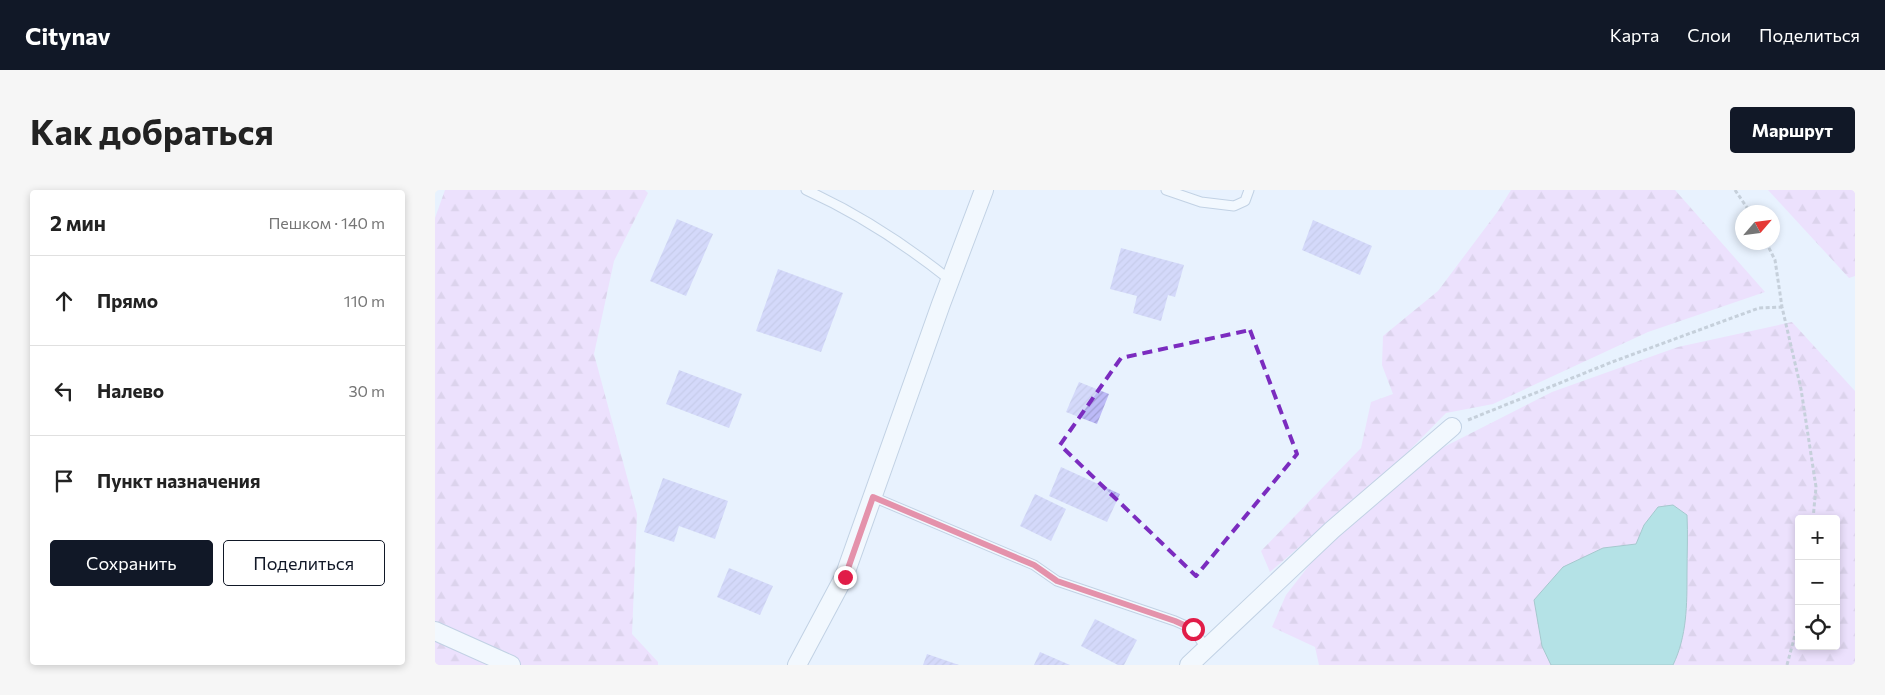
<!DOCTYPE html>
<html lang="ru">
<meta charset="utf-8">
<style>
body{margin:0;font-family:Commissioner,sans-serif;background:#f6f6f6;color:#222}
.controls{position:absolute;right:15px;bottom:15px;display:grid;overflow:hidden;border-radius:5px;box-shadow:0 2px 8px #0003}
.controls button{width:45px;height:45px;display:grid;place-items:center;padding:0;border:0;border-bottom:1px solid #e0e0e0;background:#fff;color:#222;font:25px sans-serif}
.compass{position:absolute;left:1300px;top:15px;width:45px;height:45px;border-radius:50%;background:#fff;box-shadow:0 2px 8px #0003;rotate:62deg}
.stop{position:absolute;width:15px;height:15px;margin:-11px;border:4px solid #e11d48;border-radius:50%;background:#fff}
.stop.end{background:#e11d48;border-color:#fff;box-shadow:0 1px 5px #0008}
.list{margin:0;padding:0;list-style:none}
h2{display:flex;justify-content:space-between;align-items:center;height:65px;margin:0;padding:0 20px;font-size:21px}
h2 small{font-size:16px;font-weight:400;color:#767676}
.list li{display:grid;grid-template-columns:32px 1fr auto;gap:15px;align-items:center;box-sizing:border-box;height:90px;padding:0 20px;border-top:1px solid #e0e0e0}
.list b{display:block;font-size:19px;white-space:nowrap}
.list em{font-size:16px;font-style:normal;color:#767676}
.actions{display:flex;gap:10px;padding:15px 20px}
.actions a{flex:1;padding:11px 0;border:1px solid #111827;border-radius:5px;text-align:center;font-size:18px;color:#111827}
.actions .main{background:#111827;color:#fff}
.icon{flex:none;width:28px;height:28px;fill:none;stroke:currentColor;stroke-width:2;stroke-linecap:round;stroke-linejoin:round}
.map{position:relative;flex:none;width:1420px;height:475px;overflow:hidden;border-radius:5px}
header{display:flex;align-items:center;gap:30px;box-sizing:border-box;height:70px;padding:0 25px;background:#111827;color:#fff}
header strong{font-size:24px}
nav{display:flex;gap:28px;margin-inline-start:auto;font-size:18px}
.intro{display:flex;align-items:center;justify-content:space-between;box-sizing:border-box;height:120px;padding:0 30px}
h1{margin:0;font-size:35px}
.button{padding:12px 22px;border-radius:5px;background:#111827;color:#fff;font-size:18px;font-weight:700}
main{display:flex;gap:30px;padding:0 30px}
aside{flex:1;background:#fff;border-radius:5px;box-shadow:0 2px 8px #0003}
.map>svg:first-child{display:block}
</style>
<header>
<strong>Citynav</strong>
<nav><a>Карта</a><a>Слои</a><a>Поделиться</a></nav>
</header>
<div class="intro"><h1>Как добраться</h1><a class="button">Маршрут</a></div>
<main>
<aside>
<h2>2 мин<small>Пешком · 140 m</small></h2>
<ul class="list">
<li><svg class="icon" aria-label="ahead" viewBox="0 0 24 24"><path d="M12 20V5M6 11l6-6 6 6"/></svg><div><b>Прямо</b></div><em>110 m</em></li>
<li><svg class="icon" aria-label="left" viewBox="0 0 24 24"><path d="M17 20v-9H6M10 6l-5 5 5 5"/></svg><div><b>Налево</b></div><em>30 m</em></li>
<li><svg class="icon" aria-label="arrive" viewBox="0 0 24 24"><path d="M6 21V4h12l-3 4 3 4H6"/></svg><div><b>Пункт назначения</b></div></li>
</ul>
<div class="actions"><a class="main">Сохранить</a><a>Поделиться</a></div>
</aside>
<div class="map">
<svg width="1420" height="475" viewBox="0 0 1420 475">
<defs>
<pattern id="forest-firs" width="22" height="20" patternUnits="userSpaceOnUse" patternTransform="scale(1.25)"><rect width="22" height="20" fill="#f2ccfd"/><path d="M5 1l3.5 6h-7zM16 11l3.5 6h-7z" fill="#ceaed8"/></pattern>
<pattern id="building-hatch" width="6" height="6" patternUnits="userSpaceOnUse" patternTransform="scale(1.25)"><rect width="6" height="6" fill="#bcbaf7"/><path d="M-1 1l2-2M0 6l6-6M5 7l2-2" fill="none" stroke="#a09fd3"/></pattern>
</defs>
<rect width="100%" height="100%" fill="#e8f2fe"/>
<g fill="url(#forest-firs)" fill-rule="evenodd">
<polygon points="10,0 210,0 213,3 179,71 159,164 202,324 197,444 223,472 223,475 0,475 0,28"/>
<polygon points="1076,0 1240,0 1330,102 1213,142 1058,214 1011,223 962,273 835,382 826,361 926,258 936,212 958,204 947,175 948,146 1003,101 1063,21"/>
<polygon points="1333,0 1420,0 1420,86 1414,88"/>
<path d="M1357,132L1420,201V475H884L880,457L837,437L851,405L918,319L999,262L1117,202L1243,157ZM1364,329H1401V456H1364Z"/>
</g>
<path fill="#77cfc9" stroke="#569695" d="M1238,315L1252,325C1253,344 1252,364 1252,383C1252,415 1252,446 1238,475H1116L1107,456L1099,410L1128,377L1168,358L1201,354L1209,335L1223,317Z"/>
<g fill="url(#building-hatch)">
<polygon points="242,29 278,44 251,106 215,91"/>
<polygon points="878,30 937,56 925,85 867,60"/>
<polygon points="686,58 749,75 740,107 733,105 726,131 698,123 702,106 675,99"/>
<polygon points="343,79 408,103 386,162 321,141"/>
<polygon points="244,180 307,204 294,238 231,214"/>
<polygon points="644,192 674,204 662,234 631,222"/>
<polygon points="626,277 685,304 672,332 614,306"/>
<polygon points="228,288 293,311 280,349 244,336 239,352 209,342"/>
<polygon points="600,304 631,319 616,351 585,336"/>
<polygon points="294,378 338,396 325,425 282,407"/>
<polygon points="660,429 702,450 689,475 683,475 646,456"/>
<polygon points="605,462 635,475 599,475"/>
<polygon points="492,464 524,475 488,475"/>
</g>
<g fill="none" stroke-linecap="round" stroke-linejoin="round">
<defs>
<g id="service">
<path d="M371,0C422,23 471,55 515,90"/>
<polyline points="731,0 766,12 799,16 810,11 814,0"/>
<polyline points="438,307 599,375 622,391 740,431 758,439 771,458"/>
</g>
<g id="minor">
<polyline points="0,441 76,475"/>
<polyline points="362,475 409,387 506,114 549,0"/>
<polyline points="754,475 897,340 1017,237"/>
</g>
</defs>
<use href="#service" stroke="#94aac6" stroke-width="11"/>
<use href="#minor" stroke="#94aac6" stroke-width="20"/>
<g stroke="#9da6b2" stroke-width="3" stroke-dasharray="4 2.5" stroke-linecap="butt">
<polyline points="1300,0 1315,22"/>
<polyline points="1331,52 1340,70 1347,117 1366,199 1381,297 1378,329"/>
<polyline points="1033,230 1177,172 1324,118 1347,117"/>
<polyline points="1352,475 1364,430"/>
</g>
<use href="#service" stroke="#fff" stroke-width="9"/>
<use href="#minor" stroke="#fff" stroke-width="18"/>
</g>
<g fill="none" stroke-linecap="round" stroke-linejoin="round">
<polyline stroke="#e11d48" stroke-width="6" points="410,387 438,307 599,375 622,391 740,431 758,439"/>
</g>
<path d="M0 0H1420V475H0ZM815,140L862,264L761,386L625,255L686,168Z" fill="#e8f2fe" fill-opacity=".55" fill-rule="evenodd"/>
<path fill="none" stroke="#7b2cbf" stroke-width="4" stroke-dasharray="10 6" stroke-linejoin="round" d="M815,140L862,264L761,386L625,255L686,168Z"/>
</svg>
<div class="controls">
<button>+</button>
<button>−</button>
<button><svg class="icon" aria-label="locate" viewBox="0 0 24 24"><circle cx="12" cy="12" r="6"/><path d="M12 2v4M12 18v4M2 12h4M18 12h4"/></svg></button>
</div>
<svg class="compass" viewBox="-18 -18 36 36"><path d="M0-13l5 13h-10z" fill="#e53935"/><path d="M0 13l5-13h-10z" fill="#767676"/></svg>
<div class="stop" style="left:758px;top:439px"></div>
<div class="stop end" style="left:410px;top:387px"></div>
</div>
</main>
